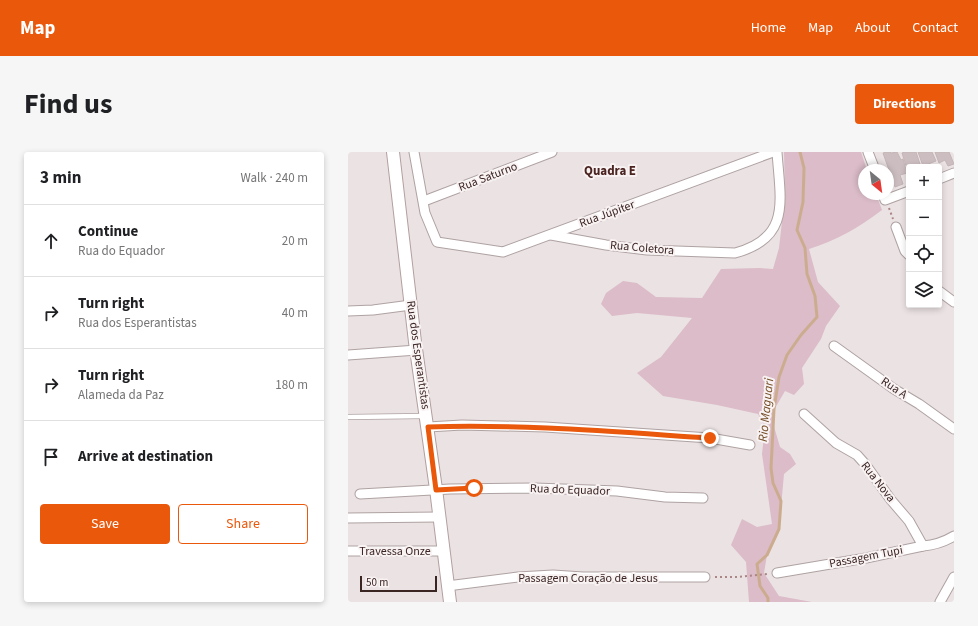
<!DOCTYPE html>
<meta charset="utf-8">
<style>
body{margin:0;font-family:"Source Sans 3",sans-serif;background:#f6f6f6;color:#202124}
.controls{position:absolute;right:12px;top:12px;display:grid;overflow:hidden;border-radius:4px;box-shadow:0 2px 6px #0003}
.controls button{width:36px;height:36px;display:grid;place-items:center;padding:0;border:0;border-bottom:1px solid #e0e0e0;background:#fff;color:#202124;font:20px sans-serif}
.compass{position:absolute;left:510px;top:12px;width:36px;height:36px;border-radius:50%;background:#fff;box-shadow:0 2px 6px #0003;rotate:151deg}
.scale{position:absolute;left:12px;bottom:10px;width:77px;box-sizing:border-box;padding-left:4px;border:2px solid #3b2523;border-top:0;font-size:11px;line-height:14px;white-space:nowrap;color:#3b2523;-webkit-text-stroke:3px #f8f2f3;paint-order:stroke}
.stop{position:absolute;width:12px;height:12px;margin:-9px;border:3px solid #ea580c;border-radius:50%;background:#fff}
.stop.end{background:#ea580c;border-color:#fff;box-shadow:0 1px 4px #0008}
.list{margin:0;padding:0;list-style:none}
h2{display:flex;justify-content:space-between;align-items:center;height:52px;margin:0;padding:0 16px;font-size:17px}
h2 small{font-size:13px;font-weight:400;color:#757577}
.list li{display:grid;grid-template-columns:26px 1fr auto;gap:12px;align-items:center;box-sizing:border-box;height:72px;padding:0 16px;border-top:1px solid #e0e0e0}
.list b{display:block;font-size:15px;white-space:nowrap}
.list p{margin:0;font-size:13px;white-space:nowrap;color:#757577}
.list em{font-size:13px;font-style:normal;color:#757577}
.actions{display:flex;gap:8px;padding:12px 16px}
.actions a{flex:1;padding:9px 0;border:1px solid #ea580c;border-radius:4px;text-align:center;font-size:14px;color:#ea580c}
.actions .main{background:#ea580c;color:#fff}
.icon{flex:none;width:22px;height:22px;fill:none;stroke:currentColor;stroke-width:2;stroke-linecap:round;stroke-linejoin:round}
.map{position:relative;flex:none;width:606px;height:450px;overflow:hidden;border-radius:4px}
header{display:flex;align-items:center;gap:24px;box-sizing:border-box;height:56px;padding:0 20px;background:#ea580c;color:#fff}
header strong{font-size:19px}
nav{display:flex;gap:22px;margin-inline-start:auto;font-size:14px}
.intro{display:flex;align-items:center;justify-content:space-between;box-sizing:border-box;height:96px;padding:0 24px}
h1{margin:0;font-size:28px}
.button{padding:10px 18px;border-radius:4px;background:#ea580c;color:#fff;font-size:14px;font-weight:700}
main{display:flex;gap:24px;padding:0 24px}
aside{flex:1;background:#fff;border-radius:4px;box-shadow:0 2px 6px #0003}
.map>svg:first-child{display:block}
</style>
<header>
<strong>Map</strong>
<nav><a>Home</a><a>Map</a><a>About</a><a>Contact</a></nav>
</header>
<div class="intro"><h1>Find us</h1><a class="button">Directions</a></div>
<main>
<aside>
<h2>3 min<small>Walk · 240 m</small></h2>
<ul class="list">
<li><svg class="icon" aria-label="ahead" viewBox="0 0 24 24"><path d="M12 20V5M6 11l6-6 6 6"/></svg><div><b>Continue</b><p>Rua do Equador</p></div><em>20 m</em></li>
<li><svg class="icon" aria-label="right" viewBox="0 0 24 24"><path d="M7 20v-9h11M14 6l5 5-5 5"/></svg><div><b>Turn right</b><p>Rua dos Esperantistas</p></div><em>40 m</em></li>
<li><svg class="icon" aria-label="right" viewBox="0 0 24 24"><path d="M7 20v-9h11M14 6l5 5-5 5"/></svg><div><b>Turn right</b><p>Alameda da Paz</p></div><em>180 m</em></li>
<li><svg class="icon" aria-label="arrive" viewBox="0 0 24 24"><path d="M6 21V4h12l-3 4 3 4H6"/></svg><div><b>Arrive at destination</b></div></li>
</ul>
<div class="actions"><a class="main">Save</a><a>Share</a></div>
</aside>
<div class="map">
<svg width="606" height="450" viewBox="0 0 606 450">
<rect width="100%" height="100%" fill="#ebe2e3"/>
<path fill="#dbbcc8" d="M436,0H513L519,18H516V42H528L534,58C510,76 489,88 461,97L470,130L492,154L478,174L473,187L454,216L456,232L446,243L437,239L426,258L425,271L432,295L442,302L448,312L436,322L431,377L419,403L416,421L431,444L464,450H401L398,410L383,393L394,367L409,375L424,372L414,302L417,275L410,262L369,253L315,244L289,221L313,205L344,166L289,161L264,164L253,152L258,141L275,129L289,131L308,145L354,146L373,117L411,116L425,117L431,96L437,43Z"/>
<g fill="none" stroke-linecap="round" stroke-linejoin="round">
<polyline stroke="#ccac8e" stroke-width="3" points="420,450 420,446 412,434 409,412 419,403 431,377 433,349 425,331 423,316 426,257 431,225 439,203 453,183 469,165 467,144 459,122 457,96 449,78 455,50 456,16 452,0"/>
</g>
<g fill="#ccbec0" stroke="#c4b5b6">
<polygon points="539,0 542,0 543,1 549,0 553,8 555,7 559,21 552,23 555,32 547,35 535,1"/>
<polygon points="557,0 568,0 573,15 561,15 560,20 554,1"/>
<polygon points="570,0 584,0 588,9 575,14"/>
<polygon points="587,0 601,0 606,12 600,14 597,8 591,11"/>
</g>
<g fill="none" stroke-linecap="round" stroke-linejoin="round">
<defs>
<polyline id="lane" points="0,265 76,264"/>
<g id="street">
<polyline points="66,0 77,61 89,90 155,100 425,0"/>
<polyline points="520,0 527,18"/>
<polyline points="591,27 606,21"/>
<polyline points="535,42 537,48 561,39"/>
<polyline points="76,49 204,0"/>
<polyline points="548,75 557,99 561,103"/>
<path d="M203,83L258,93L299,98L387,101C444,86 432,47 429,0"/>
<polyline points="591,139 606,150"/>
<polyline points="0,159 25,158 63,153"/>
<polyline points="486,194 546,237 571,252 606,277"/>
<polyline points="0,203 69,198"/>
<polyline points="456,262 488,291 509,303 517,312 543,348 561,369 575,394"/>
<polyline points="80,275 114,273 197,275 362,286 402,293"/>
<polyline points="12,342 102,337 187,336 269,339 317,345 355,346"/>
<polyline points="0,366 91,365"/>
<polyline points="0,399 95,399"/>
<path d="M429,421L518,406L575,394C587,393 596,390 606,384"/>
<polyline points="99,434 170,425 205,423 235,425 357,425"/>
<polyline points="592,450 606,425"/>
</g>
<polyline id="secondary" points="45,0 67,190 88,337 102,450"/>
</defs>
<use href="#lane" stroke="#afa2a2" stroke-width="6"/>
<use href="#street" stroke="#afa2a2" stroke-width="11"/>
<use href="#secondary" stroke="#b39f9f" stroke-width="14"/>
<g stroke="#ac8585" stroke-width="2" stroke-dasharray="2 3" stroke-linecap="butt">
<polyline points="541,56 545,67"/>
<polyline points="367,425 390,425 420,422"/>
</g>
<use href="#lane" stroke="#fff" stroke-width="4.5"/>
<use href="#street" stroke="#fff" stroke-width="9"/>
<use href="#secondary" stroke="#fff" stroke-width="12"/>
</g>
<g fill="none" stroke-linecap="round" stroke-linejoin="round">
<path stroke="#ea580c" stroke-width="5" d="M126,336L88,338L80,275C174,272 268,280 362,286"/>
</g>
<g text-anchor="middle" dominant-baseline="central" stroke-width="4" stroke-linejoin="round" paint-order="stroke">
<g font-size="12" fill="#3b2523" stroke="#f8f2f3">
<text transform="translate(140 25) rotate(-21)">Rua Saturno</text>
<text transform="translate(259 62) rotate(-20)">Rua Júpiter</text>
<text transform="translate(294 96) rotate(5)">Rua Coletora</text>
<text transform="translate(70 203) rotate(82)">Rua dos Esperantistas</text>
<text transform="translate(546 236) rotate(34)">Rua A</text>
<text transform="translate(530 330) rotate(52)">Rua Nova</text>
<text transform="translate(222 338) rotate(2)">Rua do Equador</text>
<text x="47" y="399">Travessa Onze</text>
<text transform="translate(518 405) rotate(-11)">Passagem Tupi</text>
<text x="240" y="426">Passagem Coração de Jesus</text>
</g>
<g font-size="13" font-weight="bold" fill="#4b2421" stroke="#f8f2f3">
<text x="262" y="19">Quadra E</text>
</g>
<g font-size="13" font-style="italic" fill="#724a22" stroke="#f8f2f3">
<text transform="translate(418 258) rotate(-84)">Rio Maguari</text>
</g>
</g>
</svg>
<div class="controls">
<button>+</button>
<button>−</button>
<button><svg class="icon" aria-label="locate" viewBox="0 0 24 24"><circle cx="12" cy="12" r="6"/><path d="M12 2v4M12 18v4M2 12h4M18 12h4"/></svg></button>
<button><svg class="icon" aria-label="layers" viewBox="0 0 24 24"><path d="M12 4l9 5-9 5-9-5zM3 14l9 5 9-5"/></svg></button>
</div>
<svg class="compass" viewBox="-18 -18 36 36"><path d="M0-13l5 13h-10z" fill="#e53935"/><path d="M0 13l5-13h-10z" fill="#757577"/></svg>
<div class="scale">50 m</div>
<div class="stop" style="left:126px;top:336px"></div>
<div class="stop end" style="left:362px;top:286px"></div>
</div>
</main>
